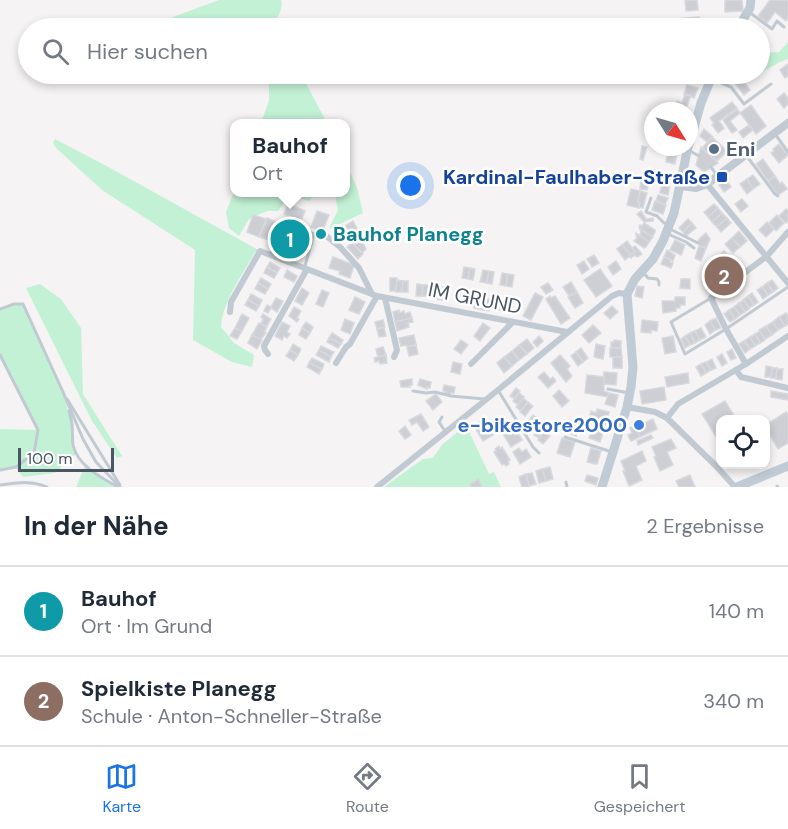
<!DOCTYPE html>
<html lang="de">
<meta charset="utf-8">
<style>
body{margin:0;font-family:"DM Sans",sans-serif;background:#f2f2f3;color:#1f2937}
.controls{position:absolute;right:18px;bottom:18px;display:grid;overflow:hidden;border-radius:12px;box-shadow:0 3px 9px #0003}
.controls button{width:54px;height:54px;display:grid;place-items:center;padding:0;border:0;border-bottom:2px solid #e0e1e3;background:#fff;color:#1f2937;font:30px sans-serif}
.compass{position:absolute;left:644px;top:102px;width:54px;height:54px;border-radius:50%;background:#fff;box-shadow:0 3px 9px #0003;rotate:127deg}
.scale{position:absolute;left:18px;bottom:15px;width:96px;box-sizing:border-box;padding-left:6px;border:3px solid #4a5661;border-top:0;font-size:16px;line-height:21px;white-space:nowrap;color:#4a5661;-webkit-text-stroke:4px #fff;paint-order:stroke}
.you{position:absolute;left:411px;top:186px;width:21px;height:21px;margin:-15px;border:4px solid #fff;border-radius:50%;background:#1a73e8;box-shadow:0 0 0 9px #1a73e833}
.badge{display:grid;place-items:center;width:39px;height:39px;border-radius:50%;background:#1a73e8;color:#fff;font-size:20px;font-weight:700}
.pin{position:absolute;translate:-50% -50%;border:3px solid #fff;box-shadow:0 2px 6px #0006}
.popup{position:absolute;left:230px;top:119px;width:120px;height:78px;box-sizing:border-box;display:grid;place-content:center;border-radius:12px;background:#fff;filter:drop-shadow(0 2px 4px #0005);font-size:20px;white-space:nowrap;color:#747a83}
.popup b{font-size:22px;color:#1f2937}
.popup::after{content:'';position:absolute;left:50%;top:100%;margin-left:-12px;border:12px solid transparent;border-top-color:#fff}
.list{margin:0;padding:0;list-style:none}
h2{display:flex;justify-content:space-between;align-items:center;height:78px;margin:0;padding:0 24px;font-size:26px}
h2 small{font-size:20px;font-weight:400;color:#747a83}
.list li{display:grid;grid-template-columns:39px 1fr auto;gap:18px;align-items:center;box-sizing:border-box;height:90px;padding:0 24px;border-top:2px solid #e0e1e3}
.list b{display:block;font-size:22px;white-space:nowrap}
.list p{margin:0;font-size:20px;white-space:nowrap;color:#747a83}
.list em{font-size:20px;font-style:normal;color:#747a83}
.icon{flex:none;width:33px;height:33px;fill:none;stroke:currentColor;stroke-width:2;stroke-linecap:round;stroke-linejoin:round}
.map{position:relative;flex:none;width:788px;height:487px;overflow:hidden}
.search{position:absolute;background:#fff;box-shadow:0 3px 9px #0003;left:18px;right:18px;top:18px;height:66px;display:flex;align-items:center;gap:15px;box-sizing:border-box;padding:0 21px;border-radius:33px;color:#747a83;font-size:22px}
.sheet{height:258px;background:#fff}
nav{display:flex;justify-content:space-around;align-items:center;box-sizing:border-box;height:84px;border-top:2px solid #e0e1e3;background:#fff;font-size:16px;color:#747a83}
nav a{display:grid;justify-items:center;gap:3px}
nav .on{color:#1a73e8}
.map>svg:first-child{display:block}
</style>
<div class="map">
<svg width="788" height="487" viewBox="0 0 788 487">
<rect width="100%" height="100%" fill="#f5f3f3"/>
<g fill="#c3f1d5">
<path d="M219,0H281C284,10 276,19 271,28H162L166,21L173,17Z"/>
<polygon points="788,42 788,59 778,63 751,78 745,78 739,74 760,74 760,56 764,53 779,52"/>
<polygon points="269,74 301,74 327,123 261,123 269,101"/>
<path d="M55,139L112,169L260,251L255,252C242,276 223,300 221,327L234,343L254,355L252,367L232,362L193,340L195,250L102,190L56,148L53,143Z"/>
<polygon points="346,163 357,188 363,213 329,229 338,210 335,195 331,193 346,192"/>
<polygon points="234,192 316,193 309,201 289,195 278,211 267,211 249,219 239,236 229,228 226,212"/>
<polygon points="40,284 61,299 81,328 83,394 122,456 117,458 92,421 26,288"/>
<polygon points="14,304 23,304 63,392 72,425 73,442 76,454 55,473 23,477 15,467 0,470 0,429 37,430 0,355 0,309"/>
<polygon points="466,425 489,474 494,472 501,487 384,487 423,459 432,458 434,456 442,445"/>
<polygon points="85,466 118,487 76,487"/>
</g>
<g fill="#cdcfd5" stroke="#d7d9de" stroke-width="1.5">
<polygon points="685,0 697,0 698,10 686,11"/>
<polygon points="725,0 742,0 743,11 725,12"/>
<polygon points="770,0 788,0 788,18 786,21 775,12 767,23 758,16"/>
<polygon points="699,17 701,28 689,28 687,18"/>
<polygon points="687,18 689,28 680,28 680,19"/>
<polygon points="788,64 788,76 785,78 780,70"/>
<polygon points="728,74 738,74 750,90 744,95"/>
<polygon points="687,85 698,88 694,98 684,94"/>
<polygon points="784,93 788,98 788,104 784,108 777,99"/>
<polygon points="685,94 691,96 686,108 676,104 677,101 682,103"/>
<polygon points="732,102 737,108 719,121 724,128 718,133 712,125 714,123 710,118"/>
<polygon points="751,105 766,126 756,134 740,113"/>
<polygon points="737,109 740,113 730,121 737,130 732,133 723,120"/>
<polygon points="749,125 753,130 743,138 739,132"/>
<polygon points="704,129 713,137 707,142 700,136"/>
<polygon points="712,137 727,151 717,161 702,148"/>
<polygon points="779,144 788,155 779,163 771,153 774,151 773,149"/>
<polygon points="642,146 647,147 643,160 640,159"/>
<polygon points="701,147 718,163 704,172 696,165"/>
<polygon points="668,151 677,153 675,164 666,162"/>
<polygon points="763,159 775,176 768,181 756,164"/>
<polygon points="753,175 760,184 753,189 747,179"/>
<polygon points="775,176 780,184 782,182 787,189 778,195 768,181"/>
<polygon points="726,179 731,187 724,192 719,185"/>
<polygon points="747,179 753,189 747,194 740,184"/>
<polygon points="641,180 649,182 647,190 640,189"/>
<polygon points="662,182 670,183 668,195 660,193"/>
<polygon points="631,189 640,191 638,202 640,202 639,208 627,205"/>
<polygon points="640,191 647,193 643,208 639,207 640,202 638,202"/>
<polygon points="658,195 668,198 665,204 656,201"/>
<polygon points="742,199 748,206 741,212 735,204"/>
<polygon points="655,201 666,205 663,214 652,210"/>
<polygon points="288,204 305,211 301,221 284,214"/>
<polygon points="714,204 718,208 708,217 704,212"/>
<polygon points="718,208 722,213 712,222 708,217"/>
<polygon points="786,209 788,211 788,221 786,223 779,216"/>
<polygon points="317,211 329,215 322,232 311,227"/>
<polygon points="641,211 646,219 653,218 653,221 644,222 637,214"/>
<polygon points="722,213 727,218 717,227 712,222"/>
<polygon points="253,215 266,219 259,237 247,232"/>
<polygon points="777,215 784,223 776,231 769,223"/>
<polygon points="267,218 276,222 269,240 259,237"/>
<polygon points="727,218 731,223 721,232 717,227"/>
<polygon points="688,219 692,223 683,232 679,228"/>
<polygon points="353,221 358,230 357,231 357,232 344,238 341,232 346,228 345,226"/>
<polygon points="767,222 774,229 766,237 759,230"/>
<polygon points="644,223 655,230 655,232 652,237 639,228 640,225 642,226"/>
<polygon points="692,223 696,228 686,236 683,232"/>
<polygon points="284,224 307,233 297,255 275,246"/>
<polygon points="640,229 653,237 649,242 639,235 641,233"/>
<polygon points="739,231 747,241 740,247 732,238"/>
<polygon points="636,233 649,242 646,247 644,248 634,241 637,238 636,235"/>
<polygon points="706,233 710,239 706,248 699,246 698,241 700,238"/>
<polygon points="359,235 366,249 362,253 352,243 351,240"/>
<polygon points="732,238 740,247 733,253 725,244"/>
<polygon points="675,240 685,245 681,255 670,250"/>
<polygon points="627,241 635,252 631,255 622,245"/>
<polygon points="352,243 363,254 358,259 347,247"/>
<polygon points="622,245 631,255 625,260 617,249"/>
<polygon points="635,246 642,254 637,257 635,255 631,258 629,256 635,252 632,248"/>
<polygon points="699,246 706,248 701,261 695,258"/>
<polygon points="667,250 675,255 673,261 664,257"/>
<polygon points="724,251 731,259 727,263 720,255"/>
<polygon points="594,255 599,263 592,267 587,259"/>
<polygon points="333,257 354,265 350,278 339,274 340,271 329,268"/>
<polygon points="664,257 671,260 670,262 673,263 671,268 661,264"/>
<polygon points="584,261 589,269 582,274 577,265"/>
<polygon points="616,261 621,269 613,275 608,267"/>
<polygon points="270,262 280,268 277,273 267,267"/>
<polygon points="729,266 736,275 720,286 713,277"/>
<polygon points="267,267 277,273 274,278 264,273"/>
<polygon points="464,267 470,268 468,279 462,278"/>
<polygon points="470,268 475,269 473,280 468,279"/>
<polygon points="600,269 612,286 596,297 584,280"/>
<polygon points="287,270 297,276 294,282 284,277"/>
<polygon points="483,270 489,271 487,283 480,282"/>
<polygon points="489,271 494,272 492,284 487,283"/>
<polygon points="502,273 508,274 506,286 500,285"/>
<polygon points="508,274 514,275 512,287 506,286"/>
<polygon points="261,278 271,284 268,289 258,283"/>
<polygon points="390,278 397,278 396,291 390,291"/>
<polygon points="681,279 690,279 690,289 680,288"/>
<polygon points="397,280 403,281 402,292 396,292"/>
<polygon points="772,280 778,288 773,292 767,283"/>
<polygon points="403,281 408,281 408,292 402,292"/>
<polygon points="571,282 577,292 569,296 563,287"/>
<polygon points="258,283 268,289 265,294 255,289"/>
<polygon points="548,283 553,290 546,294 541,287"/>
<polygon points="767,283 773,292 768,295 762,287"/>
<polygon points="417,284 423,285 422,296 416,296"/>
<polygon points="423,285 428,285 428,296 422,296"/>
<polygon points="637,286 644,287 642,298 635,296"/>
<polygon points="436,287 442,287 442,300 436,299"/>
<polygon points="442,287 448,288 448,300 442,300"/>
<polygon points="762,287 768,295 763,299 757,290"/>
<polygon points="302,288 309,293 302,305 295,301"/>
<polygon points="322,290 329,293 323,307 316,304"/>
<polygon points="460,291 474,294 474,296 485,298 483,310 474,308 474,306 458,303"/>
<polygon points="577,292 583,303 575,308 568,297"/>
<polygon points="535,293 543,297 531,320 523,316"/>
<polygon points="752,293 758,302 754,305 748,296"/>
<polygon points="251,294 262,300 259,306 248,300"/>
<polygon points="550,296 551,298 555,296 570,318 561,324 547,301 546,299"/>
<polygon points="748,296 754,305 749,308 743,300"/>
<polygon points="355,297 365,302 359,314 349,310"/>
<polygon points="675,297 685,297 685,305 680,305 680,308 676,308 676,311 663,313 662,301 675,301"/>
<polygon points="276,298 283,301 277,312 271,308 268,313 264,311 267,305 271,307"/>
<polygon points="485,298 494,300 494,298 508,300 506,311 490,309 489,311 483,310"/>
<polygon points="248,300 259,306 256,311 245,305"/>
<polygon points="744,300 749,309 745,312 739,303"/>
<polygon points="739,303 745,312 740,315 734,307"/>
<polygon points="612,306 618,312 610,319 604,313"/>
<polygon points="294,307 301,311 297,318 299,319 297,322 289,316"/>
<polygon points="734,307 740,315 735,319 729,310"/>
<polygon points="399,310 399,313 404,311 405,314 410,312 412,318 395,322 393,312"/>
<polygon points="729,310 735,319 730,322 724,314"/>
<polygon points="786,313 788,316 788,324 785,326 779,317"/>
<polygon points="242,314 249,318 242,331 235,328"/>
<polygon points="263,314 271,319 266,327 261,324 263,319 261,317"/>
<polygon points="779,317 785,326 778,330 773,322"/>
<polygon points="412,318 413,322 408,323 409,327 397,331 395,322"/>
<polygon points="716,318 721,328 715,330 710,321"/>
<polygon points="345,319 354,323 350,334 341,330"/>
<polygon points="383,320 385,327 377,329 375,322"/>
<polygon points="642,320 658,322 657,331 651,330 651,333 641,332"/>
<polygon points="710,321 715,330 710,334 705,325"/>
<polygon points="282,322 290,326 287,332 290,334 287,338 284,336 282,340 275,336"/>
<polygon points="306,322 313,327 310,333 302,328"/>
<polygon points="773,322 778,330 772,335 766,326"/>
<polygon points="259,323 267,327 264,332 266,333 260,340 252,335"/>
<polygon points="483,323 490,328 480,341 474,336"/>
<polygon points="593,325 601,333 589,343 582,335"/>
<polygon points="766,326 772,335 765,339 759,330"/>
<polygon points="384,327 386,336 379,337 377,329"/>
<polygon points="235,328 242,331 237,339 230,336"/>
<polygon points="302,328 310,333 306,339 299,335"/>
<polygon points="701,328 706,337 700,340 695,331"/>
<polygon points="695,331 700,340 695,343 690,333"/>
<polygon points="760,331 765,340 760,343 755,334"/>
<polygon points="332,333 343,340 341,344 329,338"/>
<polygon points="690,333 695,343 690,345 685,336"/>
<polygon points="755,334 760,343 755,346 750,337"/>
<polygon points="252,335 262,340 257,349 248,343"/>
<polygon points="414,335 416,345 407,347 406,345 401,346 399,338"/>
<polygon points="539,336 543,341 537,347 533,342"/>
<polygon points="673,336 676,352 665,354 662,338"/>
<polygon points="685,336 690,345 685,348 681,339"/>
<polygon points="750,337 755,346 750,349 744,341"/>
<polygon points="329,338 341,344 338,348 327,342"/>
<polygon points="527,339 534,348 527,354 519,345"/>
<polygon points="461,340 468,345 461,354 454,349"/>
<polygon points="614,340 621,341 621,348 611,348 611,342 614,342"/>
<polygon points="744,341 750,349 745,353 739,344"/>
<polygon points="293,344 301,349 298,355 290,350"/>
<polygon points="596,344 605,346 603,359 594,357"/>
<polygon points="416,345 418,354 409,356 407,347"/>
<polygon points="519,345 527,354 519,360 512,351"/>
<polygon points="321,346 334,352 331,357 319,350"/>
<polygon points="383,347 386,355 378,357 376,349"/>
<polygon points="581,348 588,358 583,362 576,352"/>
<polygon points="610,348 621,348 622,357 610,357"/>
<polygon points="732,349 736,358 731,360 727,352"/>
<polygon points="290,350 298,355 294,361 286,356"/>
<polygon points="319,350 331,357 329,362 316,355"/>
<polygon points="512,351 519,360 512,366 504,357"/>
<polygon points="576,352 583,362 578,366 571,356"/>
<polygon points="722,354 727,363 722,366 717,357"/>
<polygon points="386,355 387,363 380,364 379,361 375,362 374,358"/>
<polygon points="560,355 570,366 567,369 572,376 566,382 551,363"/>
<polygon points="504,357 512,366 504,373 497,363"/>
<polygon points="615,357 622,357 622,368 613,368 613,358"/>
<polygon points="312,358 324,364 322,369 309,363"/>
<polygon points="712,359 716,368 711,370 706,362"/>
<polygon points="453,362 462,364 460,374 451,372"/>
<polygon points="706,362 711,370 706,373 701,364"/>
<polygon points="309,363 322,369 319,374 307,367"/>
<polygon points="701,364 706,373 701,376 696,367"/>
<polygon points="766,366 772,367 771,377 765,377"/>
<polygon points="772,368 777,368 776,378 771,378"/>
<polygon points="777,369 783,369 782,380 776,379"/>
<polygon points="544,372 550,379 553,377 556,381 548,388 538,377"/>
<polygon points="604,372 617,373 616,385 603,384"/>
<polygon points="688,373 689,383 667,387 665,377"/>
<polygon points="587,375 604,377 604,391 609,393 608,397 585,393"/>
<polygon points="412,379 412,385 409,386 410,387 401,387 400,381"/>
<polygon points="420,379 431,382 430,388 427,387 427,389 418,385"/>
<polygon points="444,385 455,387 454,393 451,393 450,395 445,393 446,392 443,391"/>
<polygon points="664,387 666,400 642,404 640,391"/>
<polygon points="516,388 520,391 515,399 510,396"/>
<polygon points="559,390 569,401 562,407 553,396"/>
<polygon points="771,391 788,394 788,400 771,397"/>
<polygon points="519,393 524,397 518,405 513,401"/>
<polygon points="609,393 618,395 615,407 605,404"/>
<polygon points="436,394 442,402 433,410 426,401"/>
<polygon points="523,398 528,402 521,411 516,407"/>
<polygon points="725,401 736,419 720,419 720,435 717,438 702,414"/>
<polygon points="528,402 533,406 525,416 520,412"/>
<polygon points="597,409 609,412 605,425 589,420 591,411 596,413"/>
<polygon points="786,412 788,415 788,443 778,449 766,428 766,425"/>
<polygon points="421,414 429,427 423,431 417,422 412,425 409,420"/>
<polygon points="533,415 538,419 532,427 527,423"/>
<polygon points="484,419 493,435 483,441 474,426"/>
<polygon points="653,419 657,429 640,437 634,424 643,420 644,423"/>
<polygon points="569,420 580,424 576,436 566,432"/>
<polygon points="536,421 541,425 536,433 530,429"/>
<polygon points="509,424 515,435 518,433 522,440 511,447 500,429"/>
<polygon points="405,426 411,435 405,439 399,431"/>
<polygon points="635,426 640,437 631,441 628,435 632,433 630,428"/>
<polygon points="540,427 545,430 539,438 534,435"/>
<polygon points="592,429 603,432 600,442 589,438"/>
<polygon points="544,432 550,436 543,444 538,440"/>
<polygon points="651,435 653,438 638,445 637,441"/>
<polygon points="562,438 575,442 570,457 557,453"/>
<polygon points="671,439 676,448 667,452 673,465 660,471 654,457 656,456 652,447"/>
<polygon points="499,446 500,449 502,447 510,460 508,461 509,464 506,466 504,464 502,465 494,452 496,451 495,449"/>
<polygon points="519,448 522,452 526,449 531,457 520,464 513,452"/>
<polygon points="591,448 601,451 597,464 595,463 595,464 587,462"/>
<polygon points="642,451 646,461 636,466 642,480 629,486 623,471 625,471 621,461"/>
<polygon points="550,467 553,479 546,481 542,469"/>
<polygon points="542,469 546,481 539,483 536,471"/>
<polygon points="532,473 536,484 529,486 526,474"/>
<polygon points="526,474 529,486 522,487 519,477"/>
<polygon points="587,475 598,478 596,485 585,481"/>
<polygon points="690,475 695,487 679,487 676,481"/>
<polygon points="478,479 482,487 471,487 470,484"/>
</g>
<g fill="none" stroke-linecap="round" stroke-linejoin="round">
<g stroke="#c1cad2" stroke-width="3">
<polyline points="749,12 772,29 777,21 784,27"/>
<polyline points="712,79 731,87 744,104 771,84"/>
<polyline points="775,134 788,152"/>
<polyline points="690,151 699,156"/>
<polyline points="746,155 775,194 778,196"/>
<polyline points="711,167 716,174"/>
<polyline points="651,198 646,212 657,216 664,223 668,224"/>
<polyline points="670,229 698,243"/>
<polyline points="668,234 686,242 694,248"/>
<polyline points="271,254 273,249 272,241 279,223 283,221 314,234 305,266"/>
<polyline points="644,273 648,278 657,279 659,282 659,285"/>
<polyline points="711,298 671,322 685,354 726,329 788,287"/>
<polyline points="0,309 14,304 23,304 63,392 83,439 96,462 120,487"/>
<polyline points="0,355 38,430 34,453 16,467 0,470"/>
<polyline points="608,389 629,393"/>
<polyline points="498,390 533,447 539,453"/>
<polyline points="413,391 426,393 435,392 451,396 485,399"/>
<polyline points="67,399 120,485"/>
<path d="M69,411C70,416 72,421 72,425C73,432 72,438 73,445C78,466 100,477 118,487"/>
<polyline points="442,417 439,422 445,431"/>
<polyline points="565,437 612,452"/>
<polyline points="566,482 567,487"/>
<path d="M0,485C17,483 31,480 47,487"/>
<polyline points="777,486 778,487"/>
</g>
<g stroke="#c1cad2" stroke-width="6">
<polyline points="707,184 788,283"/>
<polyline points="325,235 340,247 359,268 372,294"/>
<polyline points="385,298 397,350 394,357"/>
<polyline points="230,312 231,302 260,251 377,296 567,332"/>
<polyline points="268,354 265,350 264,346 307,269"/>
<polyline points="336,363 346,347 350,344 377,296"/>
<polyline points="471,364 513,322"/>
<polyline points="746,364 726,329 711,298 767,256 788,232"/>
<polyline points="736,370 741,377 788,388"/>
<polyline points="627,407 655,412 667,418 716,466 735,487"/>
<polyline points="667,418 678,404 746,364 788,336"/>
<polyline points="377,487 498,390 612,296 619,293 627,294"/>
</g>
<polyline stroke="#c1cad2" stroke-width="8" points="681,186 696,188 707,184 788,123"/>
<g stroke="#c1cbd6" stroke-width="9">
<polyline points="738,28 750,8 751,0"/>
<polyline points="689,145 701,103 713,74"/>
<polyline points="602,487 627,407 631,387 633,367 627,294 635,279 653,259 663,241 674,213 688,147"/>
<polyline points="737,487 788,466"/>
</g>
</g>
<circle fill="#5c6f8a" stroke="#fff" stroke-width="2" cx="714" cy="149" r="6"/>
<rect fill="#1a4fb4" stroke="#fff" stroke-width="2" x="716" y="171" width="12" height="12" rx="3"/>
<circle fill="#0f9aa8" stroke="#fff" stroke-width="2" cx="321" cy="234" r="6"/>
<circle fill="#3f7fe0" stroke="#fff" stroke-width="2" cx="639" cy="425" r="6"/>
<g text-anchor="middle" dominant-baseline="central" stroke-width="5" stroke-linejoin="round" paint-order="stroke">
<g font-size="20" font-weight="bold" fill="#4e5e75" stroke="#fff" text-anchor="start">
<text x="726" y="149">Eni</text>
</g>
<g font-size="20" font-weight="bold" fill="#164399" stroke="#fff" text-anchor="end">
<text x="710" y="177">Kardinal-Faulhaber-Straße</text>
</g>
<g font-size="20" font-weight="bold" fill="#0d838f" stroke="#fff" text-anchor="start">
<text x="333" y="234">Bauhof Planegg</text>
</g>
<g font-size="20" fill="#4a5661" stroke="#fff">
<text transform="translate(475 298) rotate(11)">IM GRUND</text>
</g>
<g font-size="20" font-weight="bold" fill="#366cbe" stroke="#fff" text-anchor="end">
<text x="627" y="425">e-bikestore2000</text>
</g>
</g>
</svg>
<div class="controls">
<button><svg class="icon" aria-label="locate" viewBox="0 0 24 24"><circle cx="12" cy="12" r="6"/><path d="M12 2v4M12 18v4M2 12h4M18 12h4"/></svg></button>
</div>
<svg class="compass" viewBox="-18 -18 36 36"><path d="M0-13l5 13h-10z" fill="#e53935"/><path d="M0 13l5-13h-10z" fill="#747a83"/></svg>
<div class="scale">100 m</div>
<div class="you"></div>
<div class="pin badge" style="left:290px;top:239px;background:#0f9aa8">1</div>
<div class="popup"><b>Bauhof</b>Ort</div>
<div class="pin badge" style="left:724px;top:276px;background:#8d6e63">2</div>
<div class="search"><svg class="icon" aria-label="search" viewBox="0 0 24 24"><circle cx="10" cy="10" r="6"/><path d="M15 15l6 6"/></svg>Hier suchen</div>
</div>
<section class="sheet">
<h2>In der Nähe<small>2 Ergebnisse</small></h2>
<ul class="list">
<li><span class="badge" style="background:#0f9aa8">1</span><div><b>Bauhof</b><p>Ort · Im Grund</p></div><em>140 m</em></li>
<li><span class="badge" style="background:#8d6e63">2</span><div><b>Spielkiste Planegg</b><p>Schule · Anton-Schneller-Straße</p></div><em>340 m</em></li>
</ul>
</section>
<nav>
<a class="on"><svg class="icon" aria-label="map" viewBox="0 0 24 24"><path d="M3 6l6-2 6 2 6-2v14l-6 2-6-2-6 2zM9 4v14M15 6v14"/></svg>Karte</a>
<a><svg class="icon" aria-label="directions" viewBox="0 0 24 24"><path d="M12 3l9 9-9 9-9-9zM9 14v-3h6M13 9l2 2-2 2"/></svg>Route</a>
<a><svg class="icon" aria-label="saved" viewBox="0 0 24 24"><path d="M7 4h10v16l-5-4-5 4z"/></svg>Gespeichert</a>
</nav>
